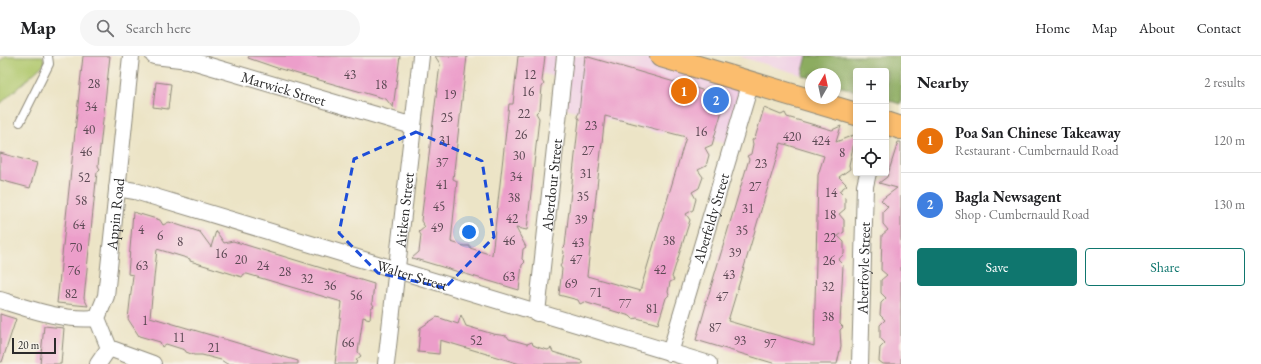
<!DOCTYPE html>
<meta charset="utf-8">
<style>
body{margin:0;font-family:"EB Garamond",serif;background:#f6f6f6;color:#202124}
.controls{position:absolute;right:12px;top:12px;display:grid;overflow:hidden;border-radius:4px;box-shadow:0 2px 6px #0003}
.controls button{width:36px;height:36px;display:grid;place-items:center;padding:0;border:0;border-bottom:1px solid #e0e0e0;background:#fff;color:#202124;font:20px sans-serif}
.compass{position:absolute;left:805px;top:12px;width:36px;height:36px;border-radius:50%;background:#fff;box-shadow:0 2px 6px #0003;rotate:9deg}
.scale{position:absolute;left:12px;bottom:10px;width:44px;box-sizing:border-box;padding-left:4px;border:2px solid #2b2b2b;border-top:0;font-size:11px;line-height:14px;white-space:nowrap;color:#2b2b2b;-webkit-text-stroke:3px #f7f3e8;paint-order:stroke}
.you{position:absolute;left:469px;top:176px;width:14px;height:14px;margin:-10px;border:3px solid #fff;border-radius:50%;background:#1a73e8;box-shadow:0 0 0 6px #1a73e833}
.badge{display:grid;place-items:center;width:26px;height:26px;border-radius:50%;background:#0f766e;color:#fff;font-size:13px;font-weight:700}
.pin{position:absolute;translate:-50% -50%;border:2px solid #fff;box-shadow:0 1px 4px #0006}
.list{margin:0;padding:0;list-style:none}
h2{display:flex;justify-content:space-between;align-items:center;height:52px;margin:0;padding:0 16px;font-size:17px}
h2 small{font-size:13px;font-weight:400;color:#757577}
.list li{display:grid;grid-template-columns:26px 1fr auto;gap:12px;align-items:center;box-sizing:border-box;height:64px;padding:0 16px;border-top:1px solid #e0e0e0}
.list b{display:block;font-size:15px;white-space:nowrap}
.list p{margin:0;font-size:13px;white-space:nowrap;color:#757577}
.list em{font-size:13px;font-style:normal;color:#757577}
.actions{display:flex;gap:8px;padding:12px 16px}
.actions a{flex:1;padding:9px 0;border:1px solid #0f766e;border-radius:4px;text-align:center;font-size:14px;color:#0f766e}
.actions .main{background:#0f766e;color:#fff}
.icon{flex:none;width:22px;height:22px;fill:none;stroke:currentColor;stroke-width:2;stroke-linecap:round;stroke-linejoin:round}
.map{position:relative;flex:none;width:901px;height:308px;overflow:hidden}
header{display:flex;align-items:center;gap:24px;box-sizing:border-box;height:56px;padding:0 20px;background:#fff;border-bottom:1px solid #e0e0e0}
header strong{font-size:19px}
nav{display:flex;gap:22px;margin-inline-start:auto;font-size:14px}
.search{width:280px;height:36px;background:#f6f6f6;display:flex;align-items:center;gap:10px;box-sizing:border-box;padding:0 14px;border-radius:22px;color:#757577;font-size:15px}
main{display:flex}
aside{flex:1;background:#fff}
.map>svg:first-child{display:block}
</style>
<header>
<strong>Map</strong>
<div class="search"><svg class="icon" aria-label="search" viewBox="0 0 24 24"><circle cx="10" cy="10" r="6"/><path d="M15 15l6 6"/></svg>Search here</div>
<nav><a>Home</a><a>Map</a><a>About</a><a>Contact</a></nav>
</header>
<main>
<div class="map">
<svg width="901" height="308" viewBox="0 0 901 308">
<rect width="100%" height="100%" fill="#f7f3e8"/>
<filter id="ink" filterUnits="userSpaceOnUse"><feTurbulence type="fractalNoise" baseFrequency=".025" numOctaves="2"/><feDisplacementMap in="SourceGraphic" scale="8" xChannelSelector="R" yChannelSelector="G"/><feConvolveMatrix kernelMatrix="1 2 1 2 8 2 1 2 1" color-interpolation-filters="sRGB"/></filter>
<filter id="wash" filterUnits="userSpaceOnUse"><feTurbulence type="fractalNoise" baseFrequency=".012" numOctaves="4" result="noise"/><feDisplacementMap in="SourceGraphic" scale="16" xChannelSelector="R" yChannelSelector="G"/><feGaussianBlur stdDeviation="0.9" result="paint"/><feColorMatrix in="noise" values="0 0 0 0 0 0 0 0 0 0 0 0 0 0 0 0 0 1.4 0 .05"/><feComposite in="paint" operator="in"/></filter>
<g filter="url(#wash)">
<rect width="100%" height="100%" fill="#ece4c6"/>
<g fill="#f0d0e5">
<polygon points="532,0 662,0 753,27 730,89 701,81 675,40 663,78 565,52 566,23 531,15"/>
<polygon points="738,0 807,0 802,19"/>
</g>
<polygon fill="#b0c86d" stroke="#6e7a4c" points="6,0 43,0 45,7 0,48 0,5"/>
<polygon fill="#8cac60" stroke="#5c6c46" points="807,0 901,0 901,48 886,44 886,15 856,15 856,35 835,29 835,18 811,18 811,22 802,19"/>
<g id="blocks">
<g fill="#ec9eca" fill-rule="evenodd">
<polygon points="83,0 110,0 98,110 100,113 97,116 84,242 88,250 57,247"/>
<polygon points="249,0 400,0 393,52 386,43 277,12 248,2"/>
<polygon points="435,0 467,0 453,123 457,125 451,186 464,190 470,190 470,192 492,199 509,48 513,48 518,0 545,0 542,25 544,28 542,31 540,53 536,57 539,62 527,174 516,172 526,191 523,193 522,203 525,206 522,209 519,234 412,202 419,196 421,179 419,176 425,171 421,165 440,8"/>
<path d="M585,0L726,41L712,89L705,92L709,99L706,110L698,114L703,121L699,132L692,136L696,143L693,154L686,158L690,164L672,221L674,224L670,226L668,236L669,239L666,242L658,268L637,262L633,263L630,260L584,246L580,248L578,244L559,239L562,213L560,210L562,207L564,196L562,193L565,190L579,63L577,60L579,57ZM605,60L686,81L640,235L587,220Z"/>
<polygon points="156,26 171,28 168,53 153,51"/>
<path d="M764,52L781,59L785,57L787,61L832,74L841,70L836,86L856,78L849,109L850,113L839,121L847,129L839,135L845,141V153L839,158L844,164V176L838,180L844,186V198L838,204L843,209L840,268L843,271L840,274L841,290L837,308H776L696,284L706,249L705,245L707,244L749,103L747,100L751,98L753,88L752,84L755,82ZM781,87L824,100L818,119L814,290L728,265Z"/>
<polygon points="898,86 901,86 901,308 883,308 879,305 880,292 885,287 880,282 880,269 885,264 880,259 881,247 886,242 881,237 881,224 887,219 881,214 882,179 888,174 883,168 883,156 888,151 881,144 897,132 879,127 887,121"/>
<polygon points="0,97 37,107 30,132 0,124"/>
<polygon points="133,156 160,164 163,169 169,166 200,176 211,191 216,175 224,187 233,185 374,228 372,247 374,250 371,252 370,263 363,261 358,296 361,300 357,303 356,308 335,308 342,246 247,218 244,218 242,221 190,205 190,203 157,193 150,261 298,305 298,308 227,308 221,304 202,299 194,299 186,296 185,294 166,288 162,291 160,286 139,280 128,263 133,219 128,218"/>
<polygon points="0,258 16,263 2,306 0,306"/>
<polygon points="461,259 466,270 493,278 507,280 509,283 527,288 532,286 533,289 540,292 548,294 551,292 553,296 582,305 582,308 520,308 440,284 439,298 418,296 420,272 437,261 458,268"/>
<polygon points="44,270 64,272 61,308 40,308"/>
</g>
</g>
</g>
<g filter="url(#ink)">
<use href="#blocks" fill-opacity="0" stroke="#8c8878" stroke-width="1"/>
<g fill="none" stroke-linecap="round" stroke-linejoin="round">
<defs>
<polyline id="lane" points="20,66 49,8 48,0"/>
<g id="street">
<path id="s1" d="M154,0L189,4L413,70"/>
<path id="s2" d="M117,132L135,135L709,308"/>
<path d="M0,244C32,254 63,265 97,262"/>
<path id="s3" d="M537,257L565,0"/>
<polyline points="109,292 153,308"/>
<path id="s4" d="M670,297L751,26"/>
<path id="s5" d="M98,308L109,292L97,262L106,240L131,0"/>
<path id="s6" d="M386,308L421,0"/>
<path id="s7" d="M860,308L865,130L868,117"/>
</g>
<g id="primary">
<polyline points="661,0 856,58"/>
<polyline points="886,67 901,72"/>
</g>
</defs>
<use href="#lane" stroke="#8c8878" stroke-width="10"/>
<use href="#street" stroke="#8c8878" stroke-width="18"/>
<use href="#primary" stroke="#8c8878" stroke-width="24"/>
<use href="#lane" stroke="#fff" stroke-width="8"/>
<use href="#street" stroke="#fff" stroke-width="16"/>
<use href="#primary" stroke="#fbbd6e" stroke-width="22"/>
</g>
</g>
<path fill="none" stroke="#1d4ed8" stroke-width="3" stroke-dasharray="8 5" stroke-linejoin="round" d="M416,76L482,105L494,181L445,232L378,217L339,177L354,103Z"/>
<g text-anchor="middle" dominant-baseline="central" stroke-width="3" stroke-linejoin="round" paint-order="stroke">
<g font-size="13" fill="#5b4853">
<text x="350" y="18">43</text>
<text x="530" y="18">12</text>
<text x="94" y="27">28</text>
<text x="381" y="28">18</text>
<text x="528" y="35">16</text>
<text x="450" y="38">19</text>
<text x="91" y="50">34</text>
<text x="524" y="57">22</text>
<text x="447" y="61">25</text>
<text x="591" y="69">23</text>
<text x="89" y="73">40</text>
<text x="701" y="75">16</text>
<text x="521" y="78">26</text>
<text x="792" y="80">420</text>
<text x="445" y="84">31</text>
<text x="821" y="84">424</text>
<text x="588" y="94">27</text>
<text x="86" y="95">46</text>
<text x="842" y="96">8</text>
<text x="519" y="99">30</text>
<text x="442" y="106">37</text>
<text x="761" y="107">23</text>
<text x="586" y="117">31</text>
<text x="516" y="120">34</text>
<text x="84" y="121">52</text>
<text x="442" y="128">41</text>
<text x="755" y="130">27</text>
<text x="831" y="136">14</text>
<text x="583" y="140">35</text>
<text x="514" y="141">38</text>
<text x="81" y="144">58</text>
<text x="439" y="150">45</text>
<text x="748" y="152">31</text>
<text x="830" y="158">18</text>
<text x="512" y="162">42</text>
<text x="581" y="163">39</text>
<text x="79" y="168">64</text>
<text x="437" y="171">49</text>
<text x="141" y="173">4</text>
<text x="742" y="174">35</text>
<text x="160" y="179">6</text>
<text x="830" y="181">22</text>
<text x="509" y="184">46</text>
<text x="669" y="184">38</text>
<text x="180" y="185">8</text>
<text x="578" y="186">43</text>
<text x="76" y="191">70</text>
<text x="735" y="196">39</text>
<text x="221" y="197">16</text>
<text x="241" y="203">20</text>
<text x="576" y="203">47</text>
<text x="829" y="204">26</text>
<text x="142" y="209">63</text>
<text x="263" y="209">24</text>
<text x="660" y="213">42</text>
<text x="74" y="214">76</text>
<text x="285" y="215">28</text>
<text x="729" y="218">43</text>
<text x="509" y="220">63</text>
<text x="307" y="222">32</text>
<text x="571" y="227">69</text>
<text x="330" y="229">36</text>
<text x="828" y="230">32</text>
<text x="596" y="236">71</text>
<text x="71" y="237">82</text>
<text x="356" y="239">56</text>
<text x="722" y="240">47</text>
<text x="625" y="247">77</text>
<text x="652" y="252">81</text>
<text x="828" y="260">38</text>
<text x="145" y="264">1</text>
<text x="715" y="271">87</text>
<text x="179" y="281">11</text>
<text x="476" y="284">52</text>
<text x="740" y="284">93</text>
<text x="348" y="286">66</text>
<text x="770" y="287">97</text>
<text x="214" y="291">21</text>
</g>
<g font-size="15" fill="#2b2b2b" stroke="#f7f3e8">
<text stroke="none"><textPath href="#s1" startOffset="134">Marwick Street</textPath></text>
<text stroke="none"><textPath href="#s3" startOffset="129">Aberdour Street</textPath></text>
<text stroke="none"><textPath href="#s6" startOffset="155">Aitken Street</textPath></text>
<text stroke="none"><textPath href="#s5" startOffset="158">Appin Road</textPath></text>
<text stroke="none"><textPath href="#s4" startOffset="141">Aberfeldy Street</textPath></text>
<text stroke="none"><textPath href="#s7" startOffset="96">Aberfoyle Street</textPath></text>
<text stroke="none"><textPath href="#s2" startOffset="308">Walter Street</textPath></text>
</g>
</g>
</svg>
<div class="controls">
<button>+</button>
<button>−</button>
<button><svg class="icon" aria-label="locate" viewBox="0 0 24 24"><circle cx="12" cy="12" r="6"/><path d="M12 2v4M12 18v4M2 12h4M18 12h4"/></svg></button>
</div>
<svg class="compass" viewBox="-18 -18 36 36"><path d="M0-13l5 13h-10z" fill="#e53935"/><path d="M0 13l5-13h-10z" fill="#757577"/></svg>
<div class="scale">20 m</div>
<div class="you"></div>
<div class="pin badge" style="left:684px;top:35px;background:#e8710a">1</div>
<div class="pin badge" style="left:716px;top:44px;background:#3f7fe0">2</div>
</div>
<aside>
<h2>Nearby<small>2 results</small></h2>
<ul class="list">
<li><span class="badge" style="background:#e8710a">1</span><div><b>Poa San Chinese Takeaway</b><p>Restaurant · Cumbernauld Road</p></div><em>120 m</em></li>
<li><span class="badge" style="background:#3f7fe0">2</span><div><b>Bagla Newsagent</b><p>Shop · Cumbernauld Road</p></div><em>130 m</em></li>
</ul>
<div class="actions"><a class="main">Save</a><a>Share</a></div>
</aside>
</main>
